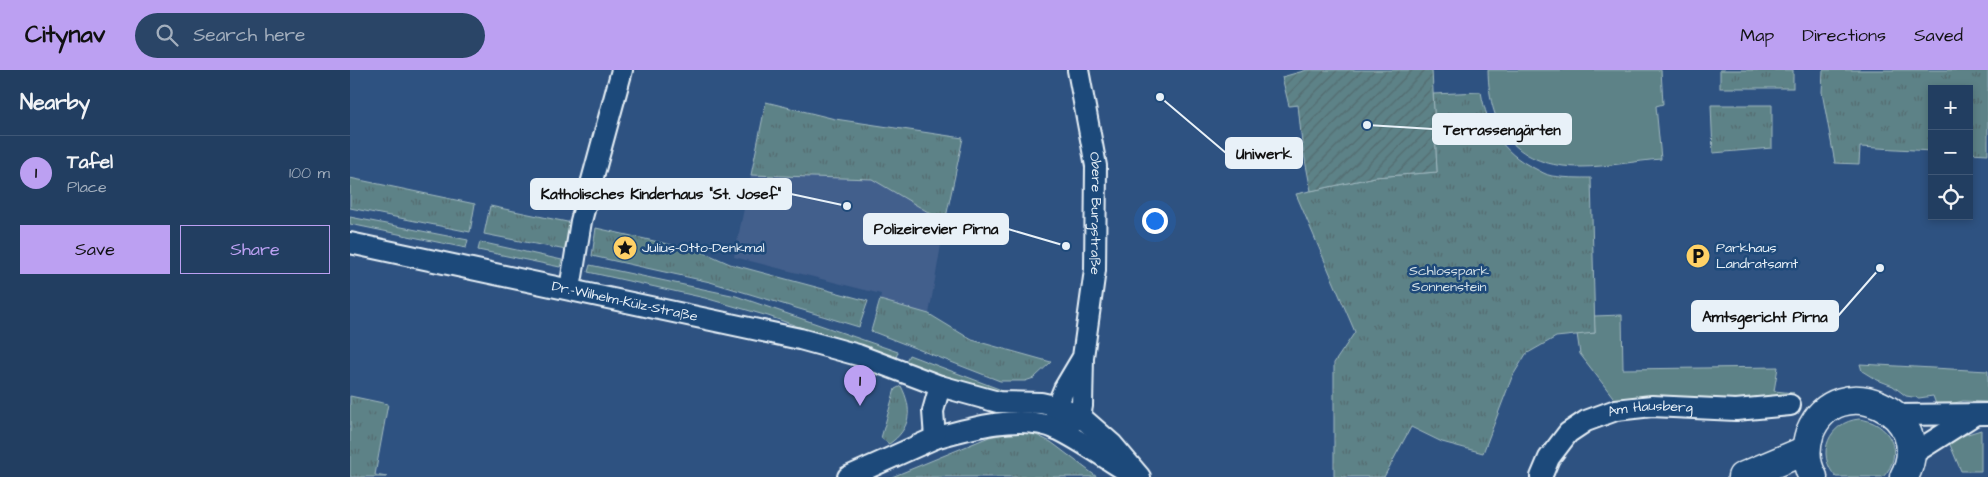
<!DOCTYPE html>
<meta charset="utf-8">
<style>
body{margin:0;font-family:"Architects Daughter",sans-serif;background:#2a4567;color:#f1f3f6}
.controls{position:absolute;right:15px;top:15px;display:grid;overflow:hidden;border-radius:0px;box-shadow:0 2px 8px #0003}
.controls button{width:45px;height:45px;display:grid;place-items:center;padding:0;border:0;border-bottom:1px solid #3f5776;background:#223e61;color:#f1f3f6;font:25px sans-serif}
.you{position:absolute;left:804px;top:150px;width:18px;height:18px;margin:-12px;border:4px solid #fff;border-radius:50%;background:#1a73e8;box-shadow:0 0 0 8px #1a73e833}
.badge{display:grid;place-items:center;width:32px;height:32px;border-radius:50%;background:#bca0f2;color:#111;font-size:16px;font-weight:700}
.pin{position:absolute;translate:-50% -41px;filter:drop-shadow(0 1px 2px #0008)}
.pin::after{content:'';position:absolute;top:26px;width:18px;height:15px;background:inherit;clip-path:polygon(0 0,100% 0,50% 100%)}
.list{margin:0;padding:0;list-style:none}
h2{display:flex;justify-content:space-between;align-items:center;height:65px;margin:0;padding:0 20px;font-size:21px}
h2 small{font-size:16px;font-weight:400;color:#a2aebd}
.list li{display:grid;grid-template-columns:32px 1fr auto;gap:15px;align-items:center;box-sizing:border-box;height:75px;padding:0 20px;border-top:1px solid #3f5776}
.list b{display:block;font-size:19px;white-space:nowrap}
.list p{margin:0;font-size:16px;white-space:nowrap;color:#a2aebd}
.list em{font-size:16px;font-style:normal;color:#a2aebd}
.actions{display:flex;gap:10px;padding:15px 20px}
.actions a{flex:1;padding:11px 0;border:1px solid #bca0f2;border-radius:0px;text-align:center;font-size:18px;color:#bca0f2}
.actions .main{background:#bca0f2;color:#111}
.icon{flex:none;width:28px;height:28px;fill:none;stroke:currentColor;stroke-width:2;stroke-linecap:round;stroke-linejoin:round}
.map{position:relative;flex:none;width:1638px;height:407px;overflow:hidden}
header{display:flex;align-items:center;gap:30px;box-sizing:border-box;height:70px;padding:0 25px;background:#bca0f2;color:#111}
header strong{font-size:24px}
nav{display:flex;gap:28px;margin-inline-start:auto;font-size:18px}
.search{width:350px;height:45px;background:#2a4567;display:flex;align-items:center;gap:12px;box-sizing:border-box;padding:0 18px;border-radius:28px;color:#a2aebd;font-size:19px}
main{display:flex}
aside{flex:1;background:#223e61}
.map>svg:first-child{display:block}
</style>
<header>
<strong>Citynav</strong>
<div class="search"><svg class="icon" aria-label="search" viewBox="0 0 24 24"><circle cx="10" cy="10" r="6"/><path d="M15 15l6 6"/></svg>Search here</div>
<nav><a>Map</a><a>Directions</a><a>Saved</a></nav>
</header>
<main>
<aside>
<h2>Nearby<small></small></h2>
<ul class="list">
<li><span class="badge">1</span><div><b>Tafel</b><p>Place</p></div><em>100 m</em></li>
</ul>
<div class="actions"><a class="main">Save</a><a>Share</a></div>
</aside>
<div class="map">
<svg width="1638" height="407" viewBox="0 0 1638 407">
<defs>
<pattern id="park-tufts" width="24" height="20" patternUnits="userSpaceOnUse" patternTransform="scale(1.25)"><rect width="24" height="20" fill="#5d8287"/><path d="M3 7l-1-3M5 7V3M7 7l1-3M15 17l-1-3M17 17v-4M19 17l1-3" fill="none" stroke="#546b6f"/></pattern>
<pattern id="garden-furrows" width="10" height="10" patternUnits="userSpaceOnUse" patternTransform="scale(1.25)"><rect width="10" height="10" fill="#5d8287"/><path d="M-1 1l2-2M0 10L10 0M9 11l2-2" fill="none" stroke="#546b6f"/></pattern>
</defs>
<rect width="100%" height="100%" fill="#2e5281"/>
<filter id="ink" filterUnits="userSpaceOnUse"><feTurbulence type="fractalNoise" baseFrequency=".02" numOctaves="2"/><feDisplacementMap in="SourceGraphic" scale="10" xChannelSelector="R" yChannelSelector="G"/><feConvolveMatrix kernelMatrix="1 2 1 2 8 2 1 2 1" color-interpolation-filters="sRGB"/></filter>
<g filter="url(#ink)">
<polygon fill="#435f8c" points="416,32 485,49 613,68 595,152 579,244 530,230 531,224 384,187"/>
<g fill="#5d8287" stroke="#a2bac0">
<path d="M1138,0H1311L1313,34L1306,36L1311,89C1285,91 1257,97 1231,97C1167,97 1139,61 1138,0Z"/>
<polygon points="0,147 118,170 116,178 0,154"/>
<polygon points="130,172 212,190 210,197 128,180"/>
<polygon points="240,195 386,226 548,282 545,290 418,246 355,228 238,202"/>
<polygon points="1272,245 1273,299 1428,297 1424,321 1444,323 1390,331 1308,326 1292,326 1266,331 1230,284 1227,264 1245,263 1244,246"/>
<polygon points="559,285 649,319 653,322 652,325 645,325 555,293"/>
<polygon points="1510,294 1638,301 1638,332 1613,331 1587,337 1583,326 1569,328 1556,326 1543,316 1525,309 1512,301"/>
<path d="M1509,349C1539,352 1556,383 1533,407H1486C1465,384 1479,352 1509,349Z"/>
<polygon points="1631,360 1631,401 1611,401 1598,370"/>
</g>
<g fill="url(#park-tufts)" stroke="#a2bac0">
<rect x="1370" y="0" width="73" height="18"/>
<polygon points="1473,0 1638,0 1638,84 1619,83 1619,19 1582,19 1582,81 1510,77 1509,94 1485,93 1472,22"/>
<path d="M1131,22C1137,56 1152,83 1184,98C1190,101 1196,105 1202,106C1215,108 1228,108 1241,108L1245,263L1206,267L1176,284L1162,307L1133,383L1092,372L1061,357L1034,407H984V293L1005,262L946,124L1025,107L1087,102L1083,24Z"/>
<polygon points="416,32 485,49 613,68 595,152 522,109 401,105"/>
<polygon points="1361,35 1422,35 1422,78 1363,83"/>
<polygon points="0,108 125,134 120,162 0,138"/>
<polygon points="140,136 222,153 216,180 134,164"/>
<polygon points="246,158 353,182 380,194 518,231 509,257 360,212 242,186"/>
<polygon points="530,230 579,244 622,270 701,292 684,308 675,311 650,311 521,261"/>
<path d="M551,316C563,339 561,359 539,374L531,368L545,319Z"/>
<polygon points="0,326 38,334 25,405 37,407 0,407"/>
<polygon points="665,362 686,365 701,372 747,407 542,407 639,367"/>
</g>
<polygon fill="url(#garden-furrows)" stroke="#a2bac0" points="957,0 1082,0 1087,102 1025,107 961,121 952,74 948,35 939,36 932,7"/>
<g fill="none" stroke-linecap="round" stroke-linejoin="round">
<defs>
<g id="street">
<path id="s1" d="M728,0L746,96L745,200L733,287L732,336L730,346L726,350L706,359L707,336L714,319L733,287"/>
<path id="s2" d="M0,173L450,269L508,285L590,316L648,332L691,333L713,338L730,346L762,374L790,407"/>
<polyline points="220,219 231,151 272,0"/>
<polyline points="1546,345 1638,344"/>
<path d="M585,368C620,358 672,343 707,359C732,371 756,389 780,403"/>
<polyline points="1561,385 1624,345"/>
<polyline points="498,407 585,368 583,341 590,316"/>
<path id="s3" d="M1191,407L1199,388L1218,363L1236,351L1266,340L1302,336L1386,340L1440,335"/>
</g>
<g id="primary">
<polyline points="1392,407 1456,380"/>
<path d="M1463,407C1455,393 1455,377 1460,362C1487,296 1588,342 1554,407"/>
</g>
</defs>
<use href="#street" stroke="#e8f1f8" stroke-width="24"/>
<use href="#primary" stroke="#e8f1f8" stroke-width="31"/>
<use href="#street" stroke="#1f4a7a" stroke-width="20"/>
<use href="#primary" stroke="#1f4a7a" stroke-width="28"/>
</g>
</g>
<defs>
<symbol id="sight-disc" viewBox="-11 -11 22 22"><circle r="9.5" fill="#ffd166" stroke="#1f4a7a"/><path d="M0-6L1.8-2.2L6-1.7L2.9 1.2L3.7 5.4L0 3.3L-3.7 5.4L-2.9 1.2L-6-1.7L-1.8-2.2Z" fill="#111"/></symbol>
<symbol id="parking-disc" viewBox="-11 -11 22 22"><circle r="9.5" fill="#ffd166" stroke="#1f4a7a"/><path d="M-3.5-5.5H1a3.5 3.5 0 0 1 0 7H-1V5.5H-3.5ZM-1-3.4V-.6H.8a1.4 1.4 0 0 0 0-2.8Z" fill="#111"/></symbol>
</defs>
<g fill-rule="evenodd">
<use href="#sight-disc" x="261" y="164" width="28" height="28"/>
<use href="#parking-disc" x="1334" y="172" width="28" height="28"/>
</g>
<g text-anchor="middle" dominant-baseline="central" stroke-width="5" stroke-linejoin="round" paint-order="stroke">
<g font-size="14" fill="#e8f1f8" stroke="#1f4a7a">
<text stroke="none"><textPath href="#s1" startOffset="145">Obere Burgstraße</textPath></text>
<text stroke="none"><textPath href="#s2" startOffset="281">Dr.-Wilhelm-Külz-Straße</textPath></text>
<text stroke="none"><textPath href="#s3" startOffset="140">Am Hausberg</textPath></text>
</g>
<g font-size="14" fill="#e8f1f8" stroke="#1f4a7a" text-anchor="start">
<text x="292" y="178">Julius-Otto-Denkmal</text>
<text x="1366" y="178">Parkhaus<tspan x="1366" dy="16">Landratsamt</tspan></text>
</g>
<g font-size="14" fill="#d3e0e7" stroke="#1f4a7a">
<text x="1099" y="201">Schlosspark<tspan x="1099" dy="16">Sonnenstein</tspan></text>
</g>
</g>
<path fill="none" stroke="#e8f1f8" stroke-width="2" d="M1017 55L1083 59M810 27L876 83M497 136L441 124M716 176L658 159M1530 198L1488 246"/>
<g fill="#e8f1f8" stroke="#1f4a7a" stroke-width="2">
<circle cx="1017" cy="55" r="5"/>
<circle cx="810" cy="27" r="5"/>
<circle cx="497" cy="136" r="5"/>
<circle cx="716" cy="176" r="5"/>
<circle cx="1530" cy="198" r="5"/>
</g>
<g fill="#e8f1f8" stroke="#e8f1f8" stroke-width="2">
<rect x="1083" y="44" width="138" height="30" rx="5"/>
<rect x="876" y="68" width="76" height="30" rx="5"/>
<rect x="181" y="109" width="260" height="30" rx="5"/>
<rect x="514" y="144" width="144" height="30" rx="5"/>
<rect x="1342" y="231" width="146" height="30" rx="5"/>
</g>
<g font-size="15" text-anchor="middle" font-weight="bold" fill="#111">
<text x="1152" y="65">Terrassengärten</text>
<text x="914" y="89">Uniwerk</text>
<text x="311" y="129">Katholisches Kinderhaus "St. Josef"</text>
<text x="586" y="164">Polizeirevier Pirna</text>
<text x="1415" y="252">Amtsgericht Pirna</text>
</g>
</svg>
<div class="controls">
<button>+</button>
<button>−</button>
<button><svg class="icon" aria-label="locate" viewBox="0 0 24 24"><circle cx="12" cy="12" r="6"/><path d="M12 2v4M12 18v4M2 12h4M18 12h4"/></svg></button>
</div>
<div class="you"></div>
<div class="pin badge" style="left:510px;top:336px">1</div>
</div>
</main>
